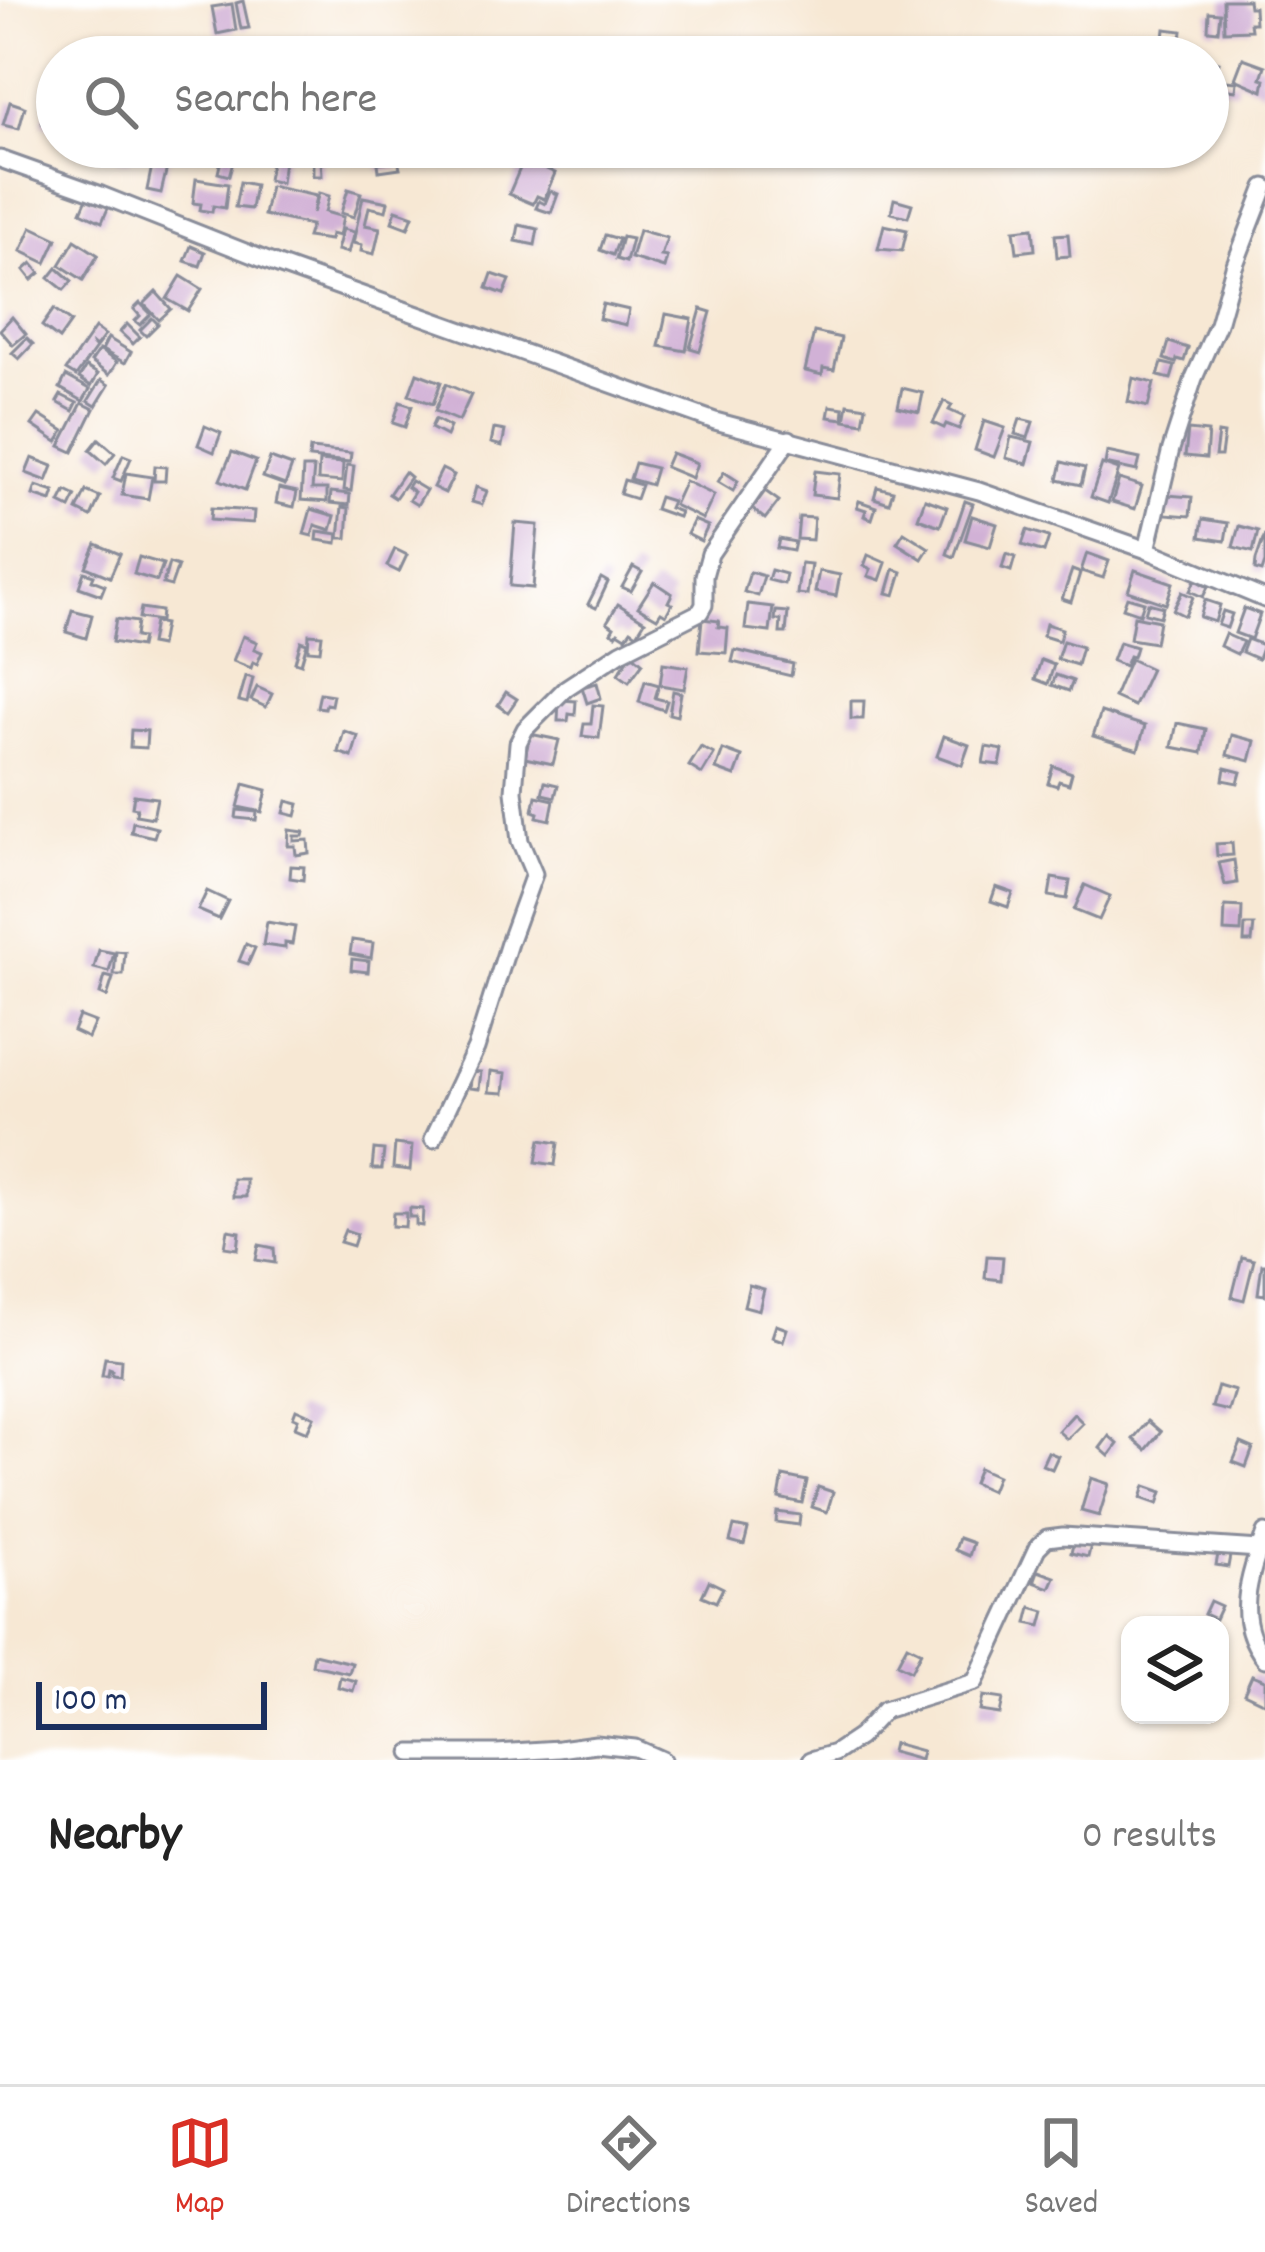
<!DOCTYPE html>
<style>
body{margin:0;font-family:Dekko,sans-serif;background:#f2f2f2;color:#222}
.controls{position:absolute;right:36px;bottom:36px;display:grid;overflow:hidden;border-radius:24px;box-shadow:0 3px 9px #0004}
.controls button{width:108px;height:108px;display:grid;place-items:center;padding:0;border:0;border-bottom:3px solid #e0e0e0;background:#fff;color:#222;font:60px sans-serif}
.scale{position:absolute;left:36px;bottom:30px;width:231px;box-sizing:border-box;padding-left:12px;border:6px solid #1b2f5e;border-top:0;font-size:33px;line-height:42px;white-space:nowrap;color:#1b2f5e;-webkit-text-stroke:9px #fff;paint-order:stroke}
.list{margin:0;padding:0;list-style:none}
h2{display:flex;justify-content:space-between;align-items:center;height:156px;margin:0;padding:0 48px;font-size:51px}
h2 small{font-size:39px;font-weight:400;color:#767676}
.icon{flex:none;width:66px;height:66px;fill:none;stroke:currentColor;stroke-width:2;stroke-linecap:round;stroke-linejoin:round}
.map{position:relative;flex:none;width:1265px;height:1760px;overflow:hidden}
.search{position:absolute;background:#fff;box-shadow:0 3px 9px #0004;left:36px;right:36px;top:36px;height:132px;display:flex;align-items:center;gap:30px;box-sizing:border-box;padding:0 42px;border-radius:66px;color:#767676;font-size:45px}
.sheet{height:324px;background:#fff}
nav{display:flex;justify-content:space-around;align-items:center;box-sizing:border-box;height:168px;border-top:3px solid #e0e0e0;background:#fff;font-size:33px;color:#767676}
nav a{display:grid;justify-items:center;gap:6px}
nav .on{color:#d93025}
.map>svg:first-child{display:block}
</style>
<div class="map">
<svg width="1265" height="1760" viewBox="0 0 1265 1760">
<rect width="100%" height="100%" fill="#fff"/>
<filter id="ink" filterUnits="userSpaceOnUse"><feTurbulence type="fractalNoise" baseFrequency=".00833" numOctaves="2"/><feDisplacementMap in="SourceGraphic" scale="24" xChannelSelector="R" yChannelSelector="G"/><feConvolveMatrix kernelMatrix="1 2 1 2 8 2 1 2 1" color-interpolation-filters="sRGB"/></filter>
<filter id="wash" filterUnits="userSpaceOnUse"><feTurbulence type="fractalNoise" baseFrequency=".004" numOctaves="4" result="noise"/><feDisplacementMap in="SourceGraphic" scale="48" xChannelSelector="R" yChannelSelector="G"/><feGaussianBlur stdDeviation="2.7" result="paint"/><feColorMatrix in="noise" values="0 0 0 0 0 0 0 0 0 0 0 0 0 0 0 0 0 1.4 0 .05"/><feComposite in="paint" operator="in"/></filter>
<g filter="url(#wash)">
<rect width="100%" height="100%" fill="#f7e8d4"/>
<g id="blocks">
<g fill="#d1b1d6">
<polygon points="1223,0 1248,0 1249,7 1254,7 1255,23 1250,23 1251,30 1224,31"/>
<polygon points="243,1 249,28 241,29 236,3"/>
<polygon points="232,4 236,30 217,34 212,7"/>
<polygon points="1209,12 1220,13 1218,31 1208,30"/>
<polygon points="1165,29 1182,31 1181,40 1164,38"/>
<polygon points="1159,40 1182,43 1180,57 1157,57"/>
<polygon points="548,43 603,46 603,57 548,54"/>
<polygon points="1243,58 1265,66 1261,78 1265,79 1263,91 1235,79"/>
<polygon points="1208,59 1219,62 1214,78 1208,76"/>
<polygon points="1216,80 1237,82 1236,91 1215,88"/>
<polygon points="10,102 25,107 19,129 3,125"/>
<polygon points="49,103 57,106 57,128 42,123"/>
<polygon points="107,147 132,147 130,161 118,160 119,155 106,154"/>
<polygon points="366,147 395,147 375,161"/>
<polygon points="224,148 236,151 229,176 218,173"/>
<polygon points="572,150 584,151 583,165 571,165"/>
<polygon points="273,151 285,153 281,183 268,180"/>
<polygon points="154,156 169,159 161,193 147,190"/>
<polygon points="313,158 321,158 322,176 313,176"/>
<polygon points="524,159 555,173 544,199 537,196 533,204 509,194"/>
<polygon points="398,160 400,168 379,171 378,163"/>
<polygon points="196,179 228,184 225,208 213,206 212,212 200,210 201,204 193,203"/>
<polygon points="240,182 255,185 251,209 235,207"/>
<polygon points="270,186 316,196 313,213 319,193 329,196 325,212 343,217 339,236 331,234 330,240 307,237 311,225 264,215"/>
<polygon points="348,189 361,193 354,217 341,213"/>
<polygon points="550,191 558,194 551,213 536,208 539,201 545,204"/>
<polygon points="88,196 109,206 102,222 81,212"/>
<polygon points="363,197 388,202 386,211 369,207 365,225 380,228 374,254 361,251 362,245 353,243"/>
<polygon points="894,199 912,204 908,217 891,213"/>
<polygon points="396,210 413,216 408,228 392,222"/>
<polygon points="519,225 538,229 535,245 516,241"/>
<polygon points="884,225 907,230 902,251 878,249"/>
<polygon points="32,227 57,239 46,263 21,251"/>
<polygon points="1033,228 1035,250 1017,252 1014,230"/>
<polygon points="343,229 354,232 348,253 337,250"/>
<polygon points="639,230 667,238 661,256 667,257 664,268 631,258"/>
<polygon points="1068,234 1070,256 1057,257 1055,235"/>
<polygon points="605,235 619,239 613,255 600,250"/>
<polygon points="622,237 632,239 626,262 616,259"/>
<polygon points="75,240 98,255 83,280 60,265"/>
<polygon points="191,246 205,252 200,266 185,261"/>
<polygon points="32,263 40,273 32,280 24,270"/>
<polygon points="57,268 72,281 64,290 49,278"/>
<polygon points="492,274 510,280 504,294 487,288"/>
<polygon points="181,276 202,289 188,311 167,299"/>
<polygon points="156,292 171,309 159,320 144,304"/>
<polygon points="140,303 151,314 140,325 135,321 140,316 134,309"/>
<polygon points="603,304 629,310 626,325 599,319"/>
<polygon points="54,309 71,322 59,339 42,326"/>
<polygon points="701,309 711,312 700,351 690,348"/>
<polygon points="666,314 692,319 686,351 659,346"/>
<polygon points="12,317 26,334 13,345 0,330"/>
<polygon points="152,318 158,324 146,336 140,330"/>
<polygon points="127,324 140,337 133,344 120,332"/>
<polygon points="95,328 105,335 96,347 91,343 96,348 76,376 66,370"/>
<polygon points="814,332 841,338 834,370 823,368 822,375 805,371"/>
<polygon points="27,338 33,344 19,359 12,353"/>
<polygon points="108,338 131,352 125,363 102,350"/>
<polygon points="1169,342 1188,348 1184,361 1177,359 1176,363 1164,359"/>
<polygon points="99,350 117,362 109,375 91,362"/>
<polygon points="1162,363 1175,366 1171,379 1158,376"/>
<polygon points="86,367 98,374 91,386 79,378"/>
<polygon points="417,373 441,382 433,404 409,395"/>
<polygon points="66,376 90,389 83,401 60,388"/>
<polygon points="1133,378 1154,383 1148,407 1128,402"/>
<polygon points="101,380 109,385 96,406 88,401"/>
<polygon points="446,384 471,395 459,421 435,411"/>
<polygon points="902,388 923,393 919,412 898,407"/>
<polygon points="61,395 77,403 73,411 57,402"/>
<polygon points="944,401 952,405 949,410 964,417 959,429 946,424 944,428 933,423"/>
<polygon points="400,402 412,406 405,427 393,423"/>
<polygon points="82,403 94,409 73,452 60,446"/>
<polygon points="848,404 866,407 863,423 845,420"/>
<polygon points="830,406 844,408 843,419 828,417"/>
<polygon points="39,415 64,431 57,442 32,425"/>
<polygon points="435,419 450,427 446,436 431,428"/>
<polygon points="1020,419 1033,422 1028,438 1015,434"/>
<polygon points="984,421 1005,428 994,457 975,450"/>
<polygon points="205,426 221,433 214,452 198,445"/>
<polygon points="494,429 505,431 502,446 491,443"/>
<polygon points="1188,430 1208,432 1206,458 1185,456"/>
<polygon points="1218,433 1224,434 1221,456 1215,456"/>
<polygon points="1011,437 1033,442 1027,464 1006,458"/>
<polygon points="99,439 115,453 106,464 90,450"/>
<polygon points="310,449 351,453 350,462 309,458"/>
<polygon points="232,452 256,461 245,490 220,480"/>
<polygon points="1107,452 1140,459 1137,471 1105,464"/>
<polygon points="671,453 697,463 692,478 665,467"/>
<polygon points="123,455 131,458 121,481 113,478"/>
<polygon points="32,458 53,466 47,481 26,473"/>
<polygon points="270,458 292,466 285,485 263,477"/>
<polygon points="319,461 343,463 342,482 318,480"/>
<polygon points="1062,462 1085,468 1081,485 1058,480"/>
<polygon points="635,463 656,468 651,485 630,479"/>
<polygon points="1102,464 1119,470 1108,503 1091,497"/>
<polygon points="347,465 354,466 351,491 344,490"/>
<polygon points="155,466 166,467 165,481 154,481"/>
<polygon points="303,468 314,468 312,489 327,489 327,502 301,500"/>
<polygon points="442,469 454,475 445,493 433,487"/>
<polygon points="815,471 840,474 837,498 812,495"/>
<polygon points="404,472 410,477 395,498 389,494"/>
<polygon points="724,472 738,481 733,491 718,482"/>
<polygon points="126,473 152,477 148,499 122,495"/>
<polygon points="1119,479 1142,486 1135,509 1112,502"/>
<polygon points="624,480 641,485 636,499 620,494"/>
<polygon points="411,481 426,490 417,505 409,500 414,492 407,487"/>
<polygon points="685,481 714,495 703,519 674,505"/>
<polygon points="36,486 54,492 51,501 33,495"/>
<polygon points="476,487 487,491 482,505 472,502"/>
<polygon points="877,487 893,491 889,503 874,498"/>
<polygon points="279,488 297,492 294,507 276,503"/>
<polygon points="66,491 76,496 70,508 60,503"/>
<polygon points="86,491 100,497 91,517 77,510"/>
<polygon points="765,491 779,501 765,519 752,509"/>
<polygon points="331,492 350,494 349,505 330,503"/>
<polygon points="1167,495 1192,497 1190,516 1165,514"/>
<polygon points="659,497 672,501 669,508 680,512 678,517 655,509"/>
<polygon points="925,499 947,507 940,526 918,518"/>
<polygon points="859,501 876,507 872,519 864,516 866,510 857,507"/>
<polygon points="965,501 973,504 954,557 947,554"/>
<polygon points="342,507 349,508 347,538 339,538"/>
<polygon points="211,508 254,511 253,523 210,520"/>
<polygon points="311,509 335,516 331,530 315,525 312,536 304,534"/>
<polygon points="972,516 997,524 990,547 965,540"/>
<polygon points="799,517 814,518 812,540 797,539"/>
<polygon points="1203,519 1228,523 1225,541 1200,537"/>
<polygon points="694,520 708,526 701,541 687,534"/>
<polygon points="515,523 538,525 533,588 510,586"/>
<polygon points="1239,526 1258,531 1253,552 1233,547"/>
<polygon points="1027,530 1049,537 1044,552 1022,545"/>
<polygon points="318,531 338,534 337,543 317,540"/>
<polygon points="904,532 929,548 922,559 897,543"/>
<polygon points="1265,534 1265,563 1262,572 1255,570 1256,560"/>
<polygon points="779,539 795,542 793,551 777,548"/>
<polygon points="96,544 120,554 110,577 86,567"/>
<polygon points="395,549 407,555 399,572 387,566"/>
<polygon points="1087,553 1109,561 1103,578 1081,571"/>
<polygon points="1006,554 1015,557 1011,571 1002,568"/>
<polygon points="868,555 886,563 880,580 868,576 871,569 864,566"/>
<polygon points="139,557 163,564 157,581 134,574"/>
<polygon points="169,563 178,566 171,586 163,584"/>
<polygon points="801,563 811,564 807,595 797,594"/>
<polygon points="633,567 642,572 631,591 622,587"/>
<polygon points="894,569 902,572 895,595 887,593"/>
<polygon points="771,570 786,574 784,584 768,580"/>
<polygon points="1072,570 1080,573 1071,602 1062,599"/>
<polygon points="1135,570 1173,583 1166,604 1128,591"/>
<polygon points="819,571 840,575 836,596 815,592"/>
<polygon points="84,572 94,575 92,580 105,585 101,595 79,587"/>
<polygon points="750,572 764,576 758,596 744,592"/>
<polygon points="601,578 608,582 596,608 588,604"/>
<polygon points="1195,580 1208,587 1203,597 1190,591"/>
<polygon points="654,582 672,594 668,602 672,604 666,615 661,612 657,618 638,607"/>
<polygon points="1182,592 1193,597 1185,616 1173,610"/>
<polygon points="1127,597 1144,602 1140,614 1123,608"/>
<polygon points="1205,600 1220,605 1215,622 1200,617"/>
<polygon points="1148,603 1163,607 1160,617 1145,613"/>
<polygon points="618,604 645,621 637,634 631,630 626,637 618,632 616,635 611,632 614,627 607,622"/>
<polygon points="748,604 773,607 770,632 745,629"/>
<polygon points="141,608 161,611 160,621 139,618"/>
<polygon points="1244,608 1260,614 1251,639 1235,633"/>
<polygon points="72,610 92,615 86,638 66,632"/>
<polygon points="776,611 788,612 786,633 780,633 781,620 775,620"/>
<polygon points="1223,611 1232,614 1227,628 1218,625"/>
<polygon points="1134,616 1159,621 1155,643 1130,639"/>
<polygon points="116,619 137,622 135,637 142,638 140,647 112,642"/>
<polygon points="702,619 719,621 718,627 728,628 726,653 699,651"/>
<polygon points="154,622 164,624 160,646 150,644"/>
<polygon points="1046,624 1062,629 1059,641 1043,636"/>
<polygon points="309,634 322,635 320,651 308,650"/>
<polygon points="1225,634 1243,642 1237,654 1220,646"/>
<polygon points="243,636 257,642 254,649 262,652 257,664 253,662 251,668 233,661"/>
<polygon points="1247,639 1263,645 1258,659 1242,652"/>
<polygon points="301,641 307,643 301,664 295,662"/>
<polygon points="1063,641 1082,647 1077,665 1057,659"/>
<polygon points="1119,642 1136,647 1133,657 1129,656 1125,666 1112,661"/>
<polygon points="735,650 793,664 791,676 732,662"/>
<polygon points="632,654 643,663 629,682 618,674"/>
<polygon points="1130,659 1151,669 1134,706 1114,697"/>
<polygon points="1041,660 1054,665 1048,684 1035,679"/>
<polygon points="663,663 688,667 684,689 660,685"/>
<polygon points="1056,675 1073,681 1069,691 1052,685"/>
<polygon points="246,676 253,678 247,703 239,701"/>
<polygon points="645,681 659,685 655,698 667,701 664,710 639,702"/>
<polygon points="597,683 601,698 587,703 582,687"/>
<polygon points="257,687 272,694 266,707 251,700"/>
<polygon points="673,691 681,693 677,716 669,714"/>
<polygon points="506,692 517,699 508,712 498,705"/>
<polygon points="320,693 333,695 331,705 326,704 325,708 317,707"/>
<polygon points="559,700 576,701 575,715 569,714 568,721 558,721"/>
<polygon points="851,701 864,701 863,719 851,719"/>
<polygon points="593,705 603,706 599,738 582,736 584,724 591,724"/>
<polygon points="1101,712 1145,726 1138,750 1093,736"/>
<polygon points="1177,723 1206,729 1202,753 1172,747"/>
<polygon points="131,730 147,731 146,748 130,747"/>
<polygon points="344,731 358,736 352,757 338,752"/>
<polygon points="530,734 559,740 553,764 525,758"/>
<polygon points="1232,735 1255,741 1250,761 1227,755"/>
<polygon points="944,736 969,745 962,765 937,756"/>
<polygon points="701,747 714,754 702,774 689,766"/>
<polygon points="986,747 1003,750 1000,765 983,763"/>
<polygon points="723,750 742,757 735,776 716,769"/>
<polygon points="1053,766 1072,773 1069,784 1059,781 1057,786 1048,783"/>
<polygon points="1225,768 1241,772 1238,783 1223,780"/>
<polygon points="545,782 558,785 555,797 542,794"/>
<polygon points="244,784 267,790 262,812 238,807"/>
<polygon points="134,795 157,798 153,818 136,815 137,808 132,807"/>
<polygon points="536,796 554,800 550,820 537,817 538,813 533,811"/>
<polygon points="287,801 299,804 296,816 284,813"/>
<polygon points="237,810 257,812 256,820 236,818"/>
<polygon points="133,822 157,828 154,837 131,832"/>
<polygon points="289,830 304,832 303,836 294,836 294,841 308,840 309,853 296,855 295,846 288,846"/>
<polygon points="1232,843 1233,855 1217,856 1216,844"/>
<polygon points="1234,860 1237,883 1225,885 1219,863"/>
<polygon points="291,866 304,867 303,880 290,878"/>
<polygon points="1052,878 1070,881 1067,899 1049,896"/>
<polygon points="1085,885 1110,896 1099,920 1074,910"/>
<polygon points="996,887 1013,893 1008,907 991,901"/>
<polygon points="207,891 228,901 219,919 198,910"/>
<polygon points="1225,906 1242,907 1241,932 1224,931"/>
<polygon points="267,922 295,927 292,944 285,943 285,948 263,945"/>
<polygon points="1245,925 1254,925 1252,942 1244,942"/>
<polygon points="352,940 373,943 371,958 350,954"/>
<polygon points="246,944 255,948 248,964 239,961"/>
<polygon points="99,950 114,953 109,972 94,968"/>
<polygon points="116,951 125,952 123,975 114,975"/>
<polygon points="352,959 369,961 368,972 351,970"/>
<polygon points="105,976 113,978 107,997 100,994"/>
<polygon points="79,1016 95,1022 88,1038 73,1031"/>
<polygon points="472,1071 481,1072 479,1089 470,1088"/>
<polygon points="491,1071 506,1073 504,1093 489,1092"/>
<polygon points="540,1140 558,1143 555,1165 536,1162"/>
<polygon points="395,1144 412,1146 410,1170 393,1168"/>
<polygon points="374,1149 384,1150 382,1169 372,1169"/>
<rect x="233" y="1179" width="13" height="18"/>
<polygon points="410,1208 423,1209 422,1226 416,1225 416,1217 409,1217"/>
<polygon points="393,1213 406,1213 405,1227 392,1226"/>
<polygon points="228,1230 240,1232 238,1249 225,1247"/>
<polygon points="345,1230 357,1234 353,1246 340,1242"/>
<polygon points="259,1245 274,1248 275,1263 256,1260"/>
<polygon points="987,1256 1003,1257 1001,1280 985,1278"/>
<polygon points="1242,1257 1254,1260 1244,1300 1232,1297"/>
<polygon points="1262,1264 1265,1264 1265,1295 1258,1294"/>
<polygon points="749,1285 764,1289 759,1310 744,1306"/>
<polygon points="776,1325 787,1329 783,1341 772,1337"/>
<polygon points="105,1358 121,1360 120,1376 112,1375 112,1370 109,1369 108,1376 102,1376"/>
<polygon points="1218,1386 1235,1391 1229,1411 1212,1407"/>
<polygon points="296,1409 314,1417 307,1432 295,1427 298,1419 293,1417"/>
<polygon points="1074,1414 1083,1423 1067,1439 1058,1431"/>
<polygon points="1148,1421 1161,1432 1146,1450 1133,1439"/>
<polygon points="1109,1436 1118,1444 1109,1456 1100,1448"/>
<polygon points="1241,1443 1253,1448 1246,1467 1233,1462"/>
<polygon points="1048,1452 1058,1456 1052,1469 1042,1465"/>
<polygon points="979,1468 997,1476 991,1491 973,1483"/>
<polygon points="783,1476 807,1481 802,1503 779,1498"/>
<polygon points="1091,1478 1109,1484 1099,1516 1081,1511"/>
<polygon points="1145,1486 1162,1492 1158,1504 1141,1498"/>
<polygon points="818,1487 833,1492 827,1512 812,1507"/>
<polygon points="777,1512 800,1515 799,1525 776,1522"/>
<polygon points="734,1526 748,1529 744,1545 730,1541"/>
<polygon points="959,1538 973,1543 969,1556 955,1550"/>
<polygon points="1074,1541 1091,1545 1088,1557 1071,1553"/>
<polygon points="1219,1549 1231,1550 1228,1567 1216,1565"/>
<polygon points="1038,1571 1055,1577 1050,1588 1034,1582"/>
<polygon points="709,1581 723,1588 716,1602 702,1596"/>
<polygon points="1210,1601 1221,1606 1215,1619 1204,1614"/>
<polygon points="1031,1607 1045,1611 1041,1626 1027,1623"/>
<polygon points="907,1645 921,1652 911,1671 897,1664"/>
<polygon points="314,1654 352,1663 349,1673 312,1665"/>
<polygon points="1252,1675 1265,1680 1265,1703 1244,1693"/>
<polygon points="340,1677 356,1681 353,1691 338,1687"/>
<polygon points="983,1696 1003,1699 1000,1714 980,1711"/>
<polygon points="893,1743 922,1751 920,1760 891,1752"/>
</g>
</g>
</g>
<g filter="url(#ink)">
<use href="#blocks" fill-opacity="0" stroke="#898c99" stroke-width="3"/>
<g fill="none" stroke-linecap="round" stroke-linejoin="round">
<defs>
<g id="street">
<polyline points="0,159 101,195 278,265 715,421 979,491 1147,550 1265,599"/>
<polyline points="1147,550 1171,449 1194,378 1218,324 1234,267 1265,187"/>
<polyline points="433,1139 476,1048 509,943 534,874 520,841 514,791 518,743 525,729 566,688 621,652 700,612 704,605 704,576 710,554 789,439"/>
<path d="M1265,1533C1249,1577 1233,1619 1265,1659"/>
<polyline points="411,1753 497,1753 559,1749 596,1744 635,1748 662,1760"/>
<polyline points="811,1760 835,1753 859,1737 884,1710 975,1682 1037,1548 1047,1538 1063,1536 1259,1549"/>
</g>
</defs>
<use href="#street" stroke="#898c99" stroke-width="21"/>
<use href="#street" stroke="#fff" stroke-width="15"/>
</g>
</g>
</svg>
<div class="controls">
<button><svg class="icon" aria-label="layers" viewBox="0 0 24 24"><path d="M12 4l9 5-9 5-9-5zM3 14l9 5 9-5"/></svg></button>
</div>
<div class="scale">100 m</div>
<div class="search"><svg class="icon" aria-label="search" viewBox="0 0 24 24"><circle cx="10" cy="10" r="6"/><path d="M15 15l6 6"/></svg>Search here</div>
</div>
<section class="sheet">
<h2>Nearby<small>0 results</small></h2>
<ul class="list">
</ul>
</section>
<nav>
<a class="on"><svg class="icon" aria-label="map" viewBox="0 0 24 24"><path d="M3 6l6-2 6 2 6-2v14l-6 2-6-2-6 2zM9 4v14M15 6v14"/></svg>Map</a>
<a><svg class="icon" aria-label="directions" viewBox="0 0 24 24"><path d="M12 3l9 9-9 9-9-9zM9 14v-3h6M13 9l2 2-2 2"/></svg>Directions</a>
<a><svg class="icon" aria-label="saved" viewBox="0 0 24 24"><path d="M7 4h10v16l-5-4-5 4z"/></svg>Saved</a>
</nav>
